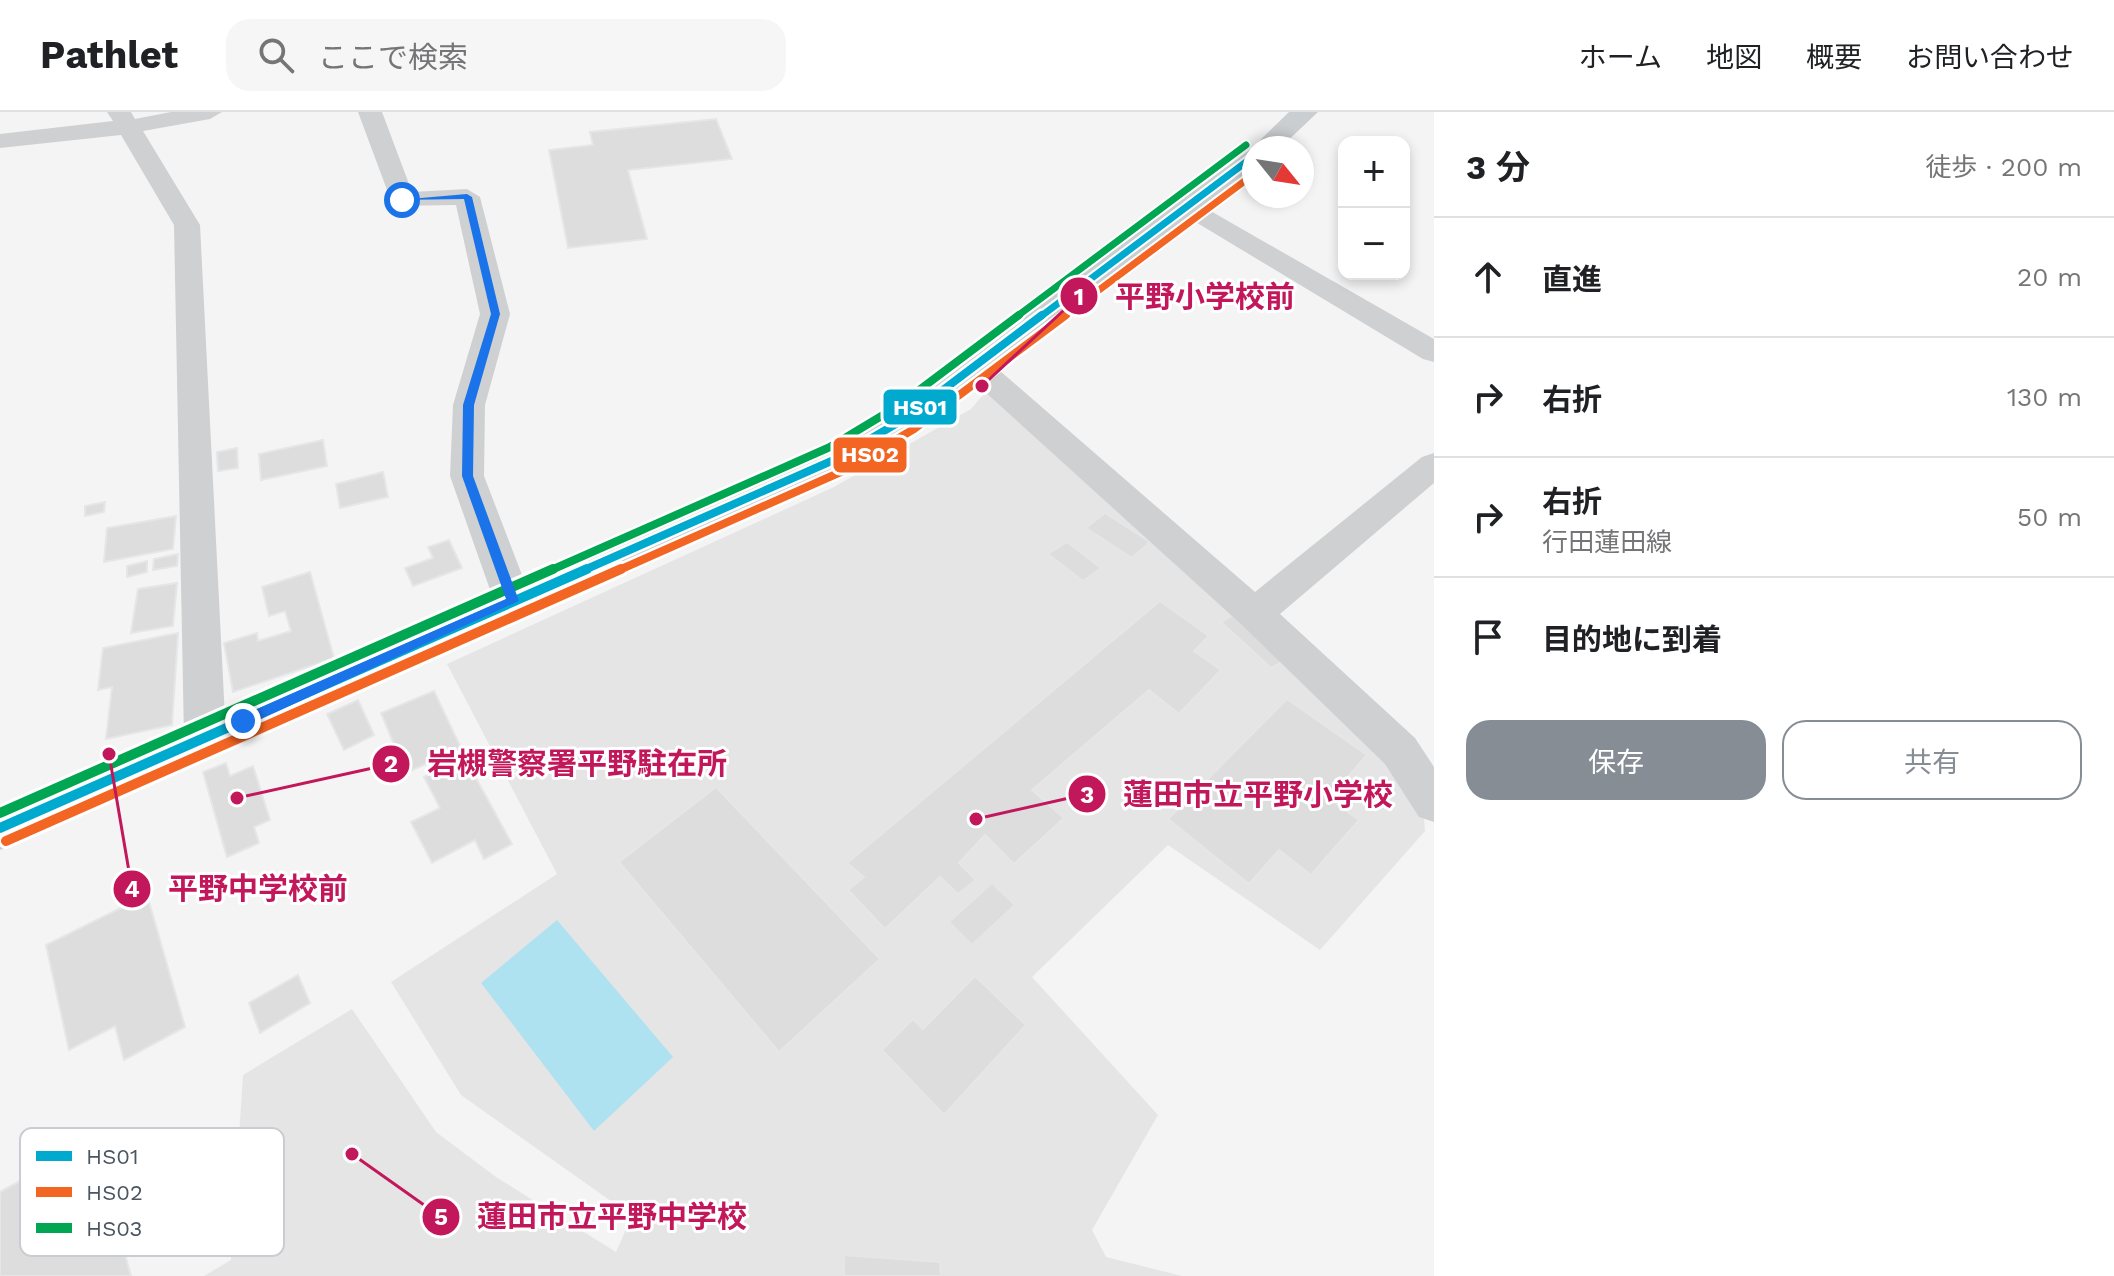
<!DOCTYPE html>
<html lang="ja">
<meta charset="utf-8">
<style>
body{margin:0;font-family:"Work Sans","Noto Sans JP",sans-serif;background:#f6f6f6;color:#202124}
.controls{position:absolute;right:24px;top:24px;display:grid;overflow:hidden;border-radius:16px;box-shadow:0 4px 12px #0003}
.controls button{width:72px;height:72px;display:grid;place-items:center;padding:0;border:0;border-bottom:2px solid #e0e0e0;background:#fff;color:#202124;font:40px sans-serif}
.compass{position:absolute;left:1242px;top:24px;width:72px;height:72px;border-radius:50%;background:#fff;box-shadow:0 4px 12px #0003;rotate:120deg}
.stop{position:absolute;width:24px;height:24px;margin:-18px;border:6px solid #1a73e8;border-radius:50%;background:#fff}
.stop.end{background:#1a73e8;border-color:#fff;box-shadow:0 2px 8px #0008}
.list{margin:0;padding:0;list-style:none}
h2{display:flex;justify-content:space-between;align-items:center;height:104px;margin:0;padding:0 32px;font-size:34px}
h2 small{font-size:26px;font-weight:400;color:#757577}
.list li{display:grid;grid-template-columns:52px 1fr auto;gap:24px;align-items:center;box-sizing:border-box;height:120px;padding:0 32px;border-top:2px solid #e0e0e0}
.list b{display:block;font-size:30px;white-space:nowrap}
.list p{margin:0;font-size:26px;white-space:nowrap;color:#757577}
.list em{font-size:26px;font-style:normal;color:#757577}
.actions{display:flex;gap:16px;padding:24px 32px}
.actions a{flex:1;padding:18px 0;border:2px solid #868d94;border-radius:24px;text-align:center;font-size:28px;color:#868d94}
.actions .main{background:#868d94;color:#fff}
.icon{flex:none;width:44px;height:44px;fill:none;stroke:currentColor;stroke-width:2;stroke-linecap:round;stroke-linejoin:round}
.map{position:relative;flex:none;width:1434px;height:1164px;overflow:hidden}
header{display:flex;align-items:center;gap:48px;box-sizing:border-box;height:112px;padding:0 40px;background:#fff;border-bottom:2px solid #e0e0e0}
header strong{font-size:38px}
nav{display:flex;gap:44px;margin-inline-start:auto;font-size:28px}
.search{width:560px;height:72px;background:#f6f6f6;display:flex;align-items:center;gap:20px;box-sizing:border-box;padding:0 28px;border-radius:24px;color:#757577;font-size:30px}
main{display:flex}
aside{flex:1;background:#fff}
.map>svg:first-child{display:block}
</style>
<header>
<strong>Pathlet</strong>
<div class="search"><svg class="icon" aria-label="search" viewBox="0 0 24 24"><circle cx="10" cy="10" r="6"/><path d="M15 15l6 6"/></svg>ここで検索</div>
<nav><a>ホーム</a><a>地図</a><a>概要</a><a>お問い合わせ</a></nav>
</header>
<main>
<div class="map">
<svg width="1434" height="1164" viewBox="0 0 1434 1164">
<rect width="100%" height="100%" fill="#f4f4f4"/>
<polygon fill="#e6e5e6" points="988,277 1327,578 1423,695 1425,719 1320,838 1168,733 1032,865 1158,1003 1092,1118 1106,1145 1182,1164 204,1164 231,1148 243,963 352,897 436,1020 496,1065 616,1140 632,1104 461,983 391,870 557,762 447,552 834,375 971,297"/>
<polygon fill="#aee2f0" points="557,808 673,945 594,1019 481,871"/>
<g fill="#ddddde" stroke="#e5e6e7" stroke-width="2">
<polygon points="716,7 732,47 628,58 647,127 568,136 549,38 593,33 590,20"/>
<polygon points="323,328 327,354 261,368 259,342"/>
<polygon points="237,336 238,356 218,359 217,340"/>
<polygon points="383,360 388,385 340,396 336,372"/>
<polygon points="105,390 104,400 85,404 85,394"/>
<polygon points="1105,401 1150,430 1132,446 1086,416"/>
<polygon points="176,404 173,437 104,450 107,416"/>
<polygon points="449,428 462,456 413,474 405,456 433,446 428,435"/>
<polygon points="1067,430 1101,456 1083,469 1048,442"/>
<polygon points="178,442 177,454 153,458 154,447"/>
<polygon points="147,449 147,460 127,465 127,454"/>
<polygon points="310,460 334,546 233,580 224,531 257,521 258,529 291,519 285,499 269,504 262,475"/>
<polygon points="177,471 173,514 131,521 138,477"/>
<polygon points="1160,489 1209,524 1194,539 1221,558 1179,602 1149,578 1032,678 1064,706 1014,752 985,723 959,751 976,768 958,782 940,765 885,817 848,778 864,765 847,751"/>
<polygon points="1233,503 1283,549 1271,556 1221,510"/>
<polygon points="178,521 172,613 106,627 112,575 98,578 103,536"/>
<polygon points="434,579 461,636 406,661 381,601"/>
<polygon points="1287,587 1367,643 1329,686 1359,708 1311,763 1279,738 1249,772 1168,707"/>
<polygon points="358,588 374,623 344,638 327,602"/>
<polygon points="464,644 512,732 484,747 475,728 432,751 411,710 440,696 424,665"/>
<polygon points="226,651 230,664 253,654 270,708 254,715 259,731 227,745 203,660"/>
<polygon points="716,675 880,847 779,940 619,750"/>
<polygon points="992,771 1015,793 972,833 949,810"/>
<polygon points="147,783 185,915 124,948 115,914 69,938 46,833"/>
<polygon points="298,863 310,891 260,921 249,891"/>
<polygon points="975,864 1026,913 944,1003 882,938 913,907 923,917"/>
<polygon points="93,1029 131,1164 0,1164 0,1080"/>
<polygon points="844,1143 940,1150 941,1164 844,1164"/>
</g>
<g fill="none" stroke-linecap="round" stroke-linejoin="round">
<g fill="#ced0d2" fill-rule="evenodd">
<polygon points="107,0 131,0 135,7 171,0 222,0 210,7 143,19 200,113 226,626 220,639 205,644 190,639 184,626 174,113 121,23 0,36 0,22 113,9"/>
<polygon points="358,0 382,0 412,80 467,77 480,85 510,202 485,293 484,364 532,489 526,499 513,504 500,499 494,489 450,364 453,293 480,202 456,93 393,94"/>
<polygon points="1188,86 1434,227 1434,250 1423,247 1179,100 1175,94 1179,88"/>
<polygon points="974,243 985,246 1255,480 1422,345 1434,341 1434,371 1280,502 1415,626 1434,655 1434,710 1419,705 1385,652 1242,513 963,260 959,253 963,246"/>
</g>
<polygon fill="#caced1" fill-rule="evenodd" points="1289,0 1318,0 1280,36 1254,36 1254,57 919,314 849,356 0,738 0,693 823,338 893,298 1251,37"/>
<defs>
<polyline id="bus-1-far2" points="1040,205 1254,44"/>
<polyline id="bus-1-far1" points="582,459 836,347 906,306 1042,203"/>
<polyline id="bus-1" points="0,716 587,457"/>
<polyline id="bus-2-far2" points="1063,205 1254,62"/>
<polyline id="bus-2-far1" points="617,459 843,359 914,317 1066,203"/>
<polyline id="bus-2" points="6,729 621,457"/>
<polyline id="bus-3-far2" points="1016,205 1246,33"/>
<polyline id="bus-3-far1" points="549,459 830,335 898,294 1019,203"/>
<polyline id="bus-3" points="0,701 553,457"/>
</defs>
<use href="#bus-1-far2" stroke="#fff" stroke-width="11"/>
<use href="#bus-1-far1" stroke="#fff" stroke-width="13"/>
<use href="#bus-1" stroke="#fff" stroke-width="16"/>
<use href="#bus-2-far2" stroke="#fff" stroke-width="11"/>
<use href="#bus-2-far1" stroke="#fff" stroke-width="13"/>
<use href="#bus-2" stroke="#fff" stroke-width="16"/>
<use href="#bus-3-far2" stroke="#fff" stroke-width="11"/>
<use href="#bus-3-far1" stroke="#fff" stroke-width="13"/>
<use href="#bus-3" stroke="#fff" stroke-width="16"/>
<use href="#bus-1-far2" stroke="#00a9ce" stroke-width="7"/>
<use href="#bus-1-far1" stroke="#00a9ce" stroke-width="8"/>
<use href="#bus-1" stroke="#00a9ce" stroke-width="10"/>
<use href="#bus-2-far2" stroke="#f26522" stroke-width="7"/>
<use href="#bus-2-far1" stroke="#f26522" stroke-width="8"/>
<use href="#bus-2" stroke="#f26522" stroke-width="10"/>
<use href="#bus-3-far2" stroke="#00a651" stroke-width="7"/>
<use href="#bus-3-far1" stroke="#00a651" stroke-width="8"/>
<use href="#bus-3" stroke="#00a651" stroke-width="10"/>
</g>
<polygon fill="#1a73e8" points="467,82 472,85 500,202 474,293 473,364 519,489 248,613 239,613 239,605 506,487 462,364 463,293 491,202 464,87 398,88"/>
<rect x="20" y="1016" width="264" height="128" rx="12" fill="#fff" stroke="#c9ccd0" stroke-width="2"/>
<rect x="36" y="1039" width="36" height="10" fill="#00a9ce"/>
<rect x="36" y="1075" width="36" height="10" fill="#f26522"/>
<rect x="36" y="1111" width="36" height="10" fill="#00a651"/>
<g font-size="22" fill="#4a5661">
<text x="86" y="1052">HS01</text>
<text x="86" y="1088">HS02</text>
<text x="86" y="1124">HS03</text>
</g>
<path fill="none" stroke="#c2185b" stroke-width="3" d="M982 274L1079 184M237 686L391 652M976 707L1087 682M109 642L132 777M352 1042L441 1105"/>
<g fill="#c2185b" stroke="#fff" stroke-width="3">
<circle cx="982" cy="274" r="8"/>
<circle cx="237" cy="686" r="8"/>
<circle cx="976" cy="707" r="8"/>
<circle cx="109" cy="642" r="8"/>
<circle cx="352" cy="1042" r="8"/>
<circle cx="1079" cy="184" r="20"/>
<circle cx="391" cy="652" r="20"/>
<circle cx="1087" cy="682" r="20"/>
<circle cx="132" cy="777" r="20"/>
<circle cx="441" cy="1105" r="20"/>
</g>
<g font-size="24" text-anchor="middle" font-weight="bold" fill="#fff">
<text x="1079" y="193">1</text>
<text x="391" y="660">2</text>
<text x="1087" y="691">3</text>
<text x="132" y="785">4</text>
<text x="441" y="1113">5</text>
</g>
<g font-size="30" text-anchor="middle" font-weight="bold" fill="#c2185b" stroke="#fff" stroke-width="6" stroke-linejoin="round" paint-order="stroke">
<text x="1205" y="195">平野小学校前</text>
<text x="577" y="662">岩槻警察署平野駐在所</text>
<text x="1258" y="693">蓮田市立平野小学校</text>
<text x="258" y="787">平野中学校前</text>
<text x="612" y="1115">蓮田市立平野中学校</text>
</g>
<g stroke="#fff" stroke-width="3">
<rect x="882" y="276" width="76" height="38" rx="8" fill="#00a9ce"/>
<rect x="832" y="324" width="76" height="38" rx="8" fill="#f26522"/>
</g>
<g font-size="22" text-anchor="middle" font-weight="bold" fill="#fff">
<text x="920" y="303">HS01</text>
<text x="870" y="350">HS02</text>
</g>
</svg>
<div class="controls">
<button>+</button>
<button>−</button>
</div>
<svg class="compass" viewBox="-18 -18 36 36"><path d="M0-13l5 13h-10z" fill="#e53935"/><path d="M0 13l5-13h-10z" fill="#757577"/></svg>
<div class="stop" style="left:402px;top:88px"></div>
<div class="stop end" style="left:243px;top:609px"></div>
</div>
<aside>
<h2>3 分<small>徒歩 · 200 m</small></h2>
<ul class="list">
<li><svg class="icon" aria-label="ahead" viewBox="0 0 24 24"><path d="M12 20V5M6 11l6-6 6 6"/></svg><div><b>直進</b></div><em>20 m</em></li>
<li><svg class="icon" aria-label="right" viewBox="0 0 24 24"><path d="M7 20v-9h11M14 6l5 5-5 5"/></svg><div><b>右折</b></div><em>130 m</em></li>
<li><svg class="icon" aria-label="right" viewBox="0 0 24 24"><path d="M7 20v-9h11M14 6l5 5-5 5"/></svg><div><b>右折</b><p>行田蓮田線</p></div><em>50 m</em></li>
<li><svg class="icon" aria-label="arrive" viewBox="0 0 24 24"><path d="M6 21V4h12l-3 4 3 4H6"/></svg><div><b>目的地に到着</b></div></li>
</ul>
<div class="actions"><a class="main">保存</a><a>共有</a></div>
</aside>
</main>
